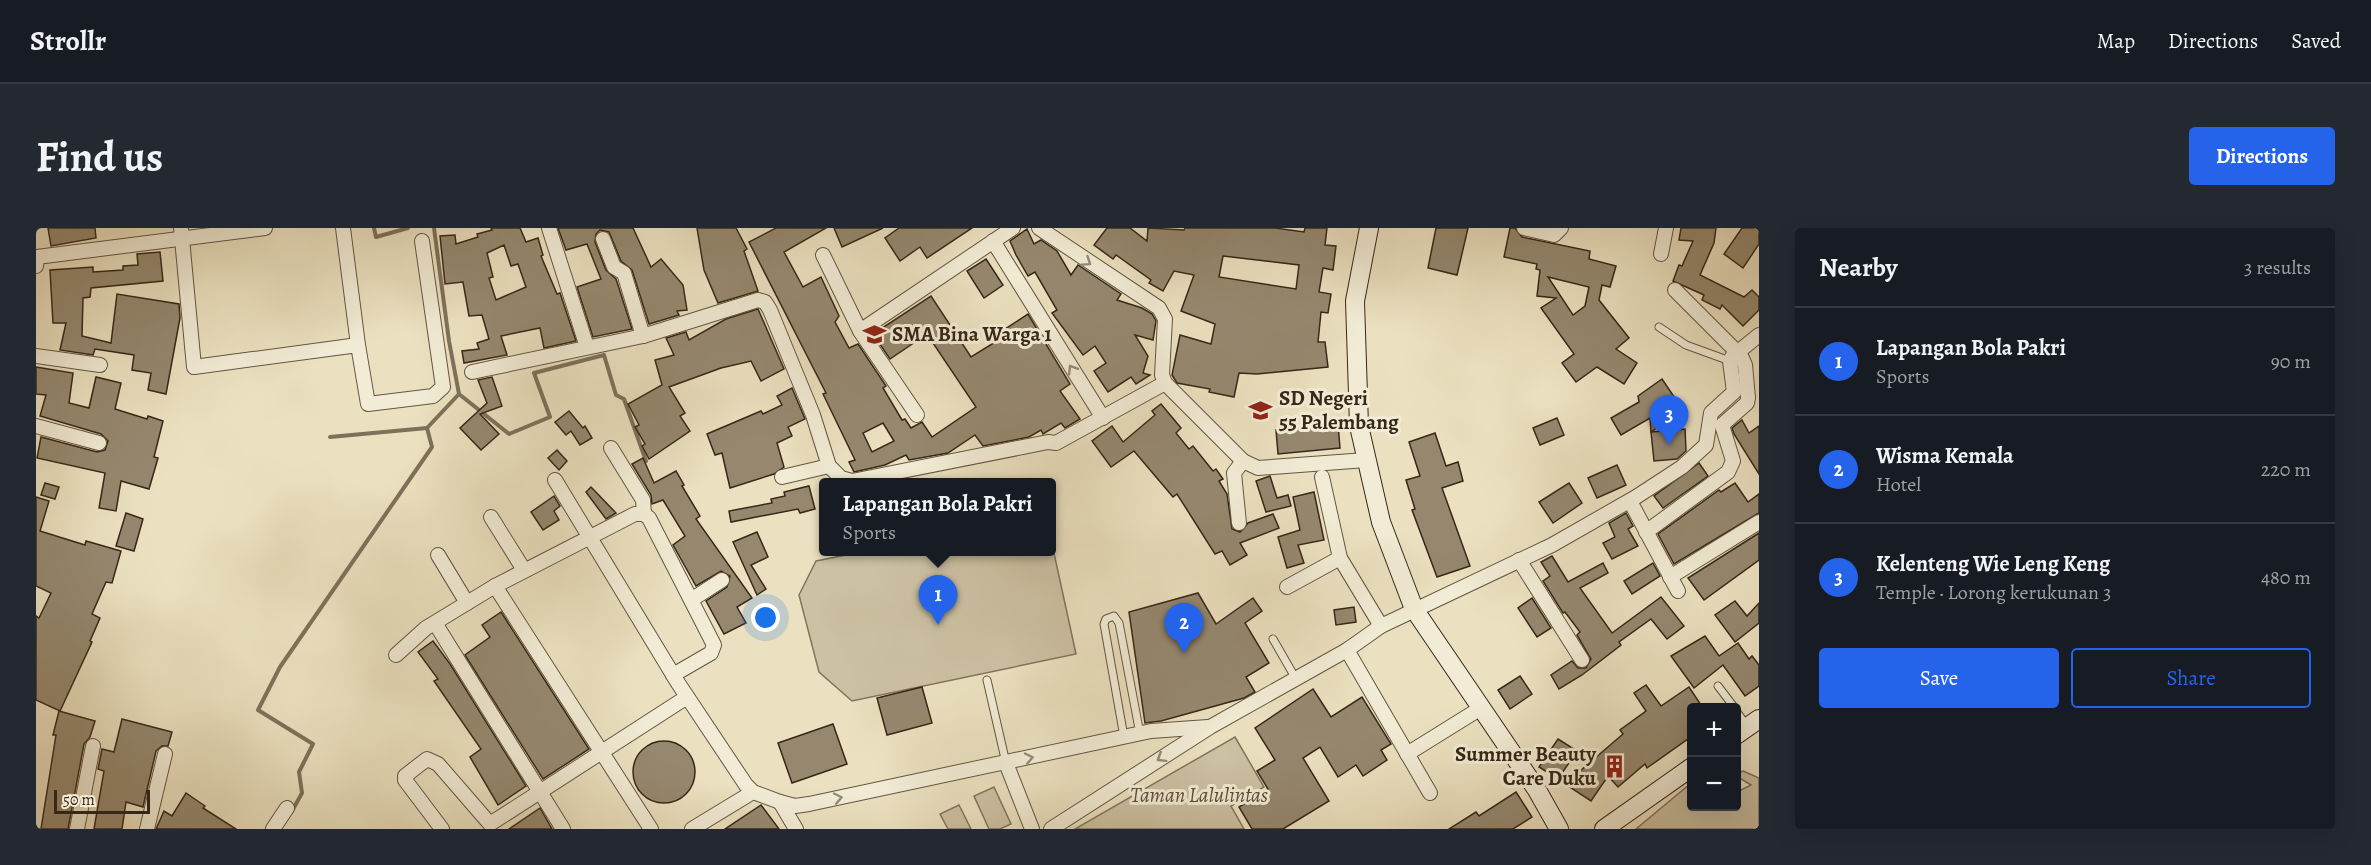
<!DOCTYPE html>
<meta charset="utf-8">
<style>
body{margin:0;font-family:Alegreya,serif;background:#242831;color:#f1f3f6}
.controls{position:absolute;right:18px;bottom:18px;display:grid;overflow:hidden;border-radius:6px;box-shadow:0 6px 24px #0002}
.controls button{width:54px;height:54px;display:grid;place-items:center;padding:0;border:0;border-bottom:2px solid #363941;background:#171b24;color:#f1f3f6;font:30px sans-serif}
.scale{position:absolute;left:18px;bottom:15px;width:96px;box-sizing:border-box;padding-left:6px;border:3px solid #372717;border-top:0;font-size:16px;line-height:21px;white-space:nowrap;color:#372717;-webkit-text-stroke:4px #f2ecd6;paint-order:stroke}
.you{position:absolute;left:730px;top:390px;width:21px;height:21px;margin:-15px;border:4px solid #fff;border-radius:50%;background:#1a73e8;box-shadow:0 0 0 9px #1a73e833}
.badge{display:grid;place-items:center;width:39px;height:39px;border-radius:50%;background:#2563eb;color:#fff;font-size:20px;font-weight:700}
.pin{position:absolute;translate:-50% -50px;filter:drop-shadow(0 2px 3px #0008)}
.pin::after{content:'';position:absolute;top:32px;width:21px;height:18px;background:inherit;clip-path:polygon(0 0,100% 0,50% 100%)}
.popup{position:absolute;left:783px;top:250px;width:237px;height:78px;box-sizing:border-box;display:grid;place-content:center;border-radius:6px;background:#171b24;filter:drop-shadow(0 2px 4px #0005);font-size:20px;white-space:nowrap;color:#9ea1a6}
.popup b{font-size:22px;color:#f1f3f6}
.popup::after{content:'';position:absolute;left:50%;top:100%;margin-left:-12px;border:12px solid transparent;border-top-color:#171b24}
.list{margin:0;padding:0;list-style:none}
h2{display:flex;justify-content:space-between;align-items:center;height:78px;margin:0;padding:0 24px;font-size:26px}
h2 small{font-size:20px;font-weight:400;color:#9ea1a6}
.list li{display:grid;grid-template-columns:39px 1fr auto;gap:18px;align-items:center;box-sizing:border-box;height:108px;padding:0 24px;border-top:2px solid #363941}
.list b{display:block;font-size:22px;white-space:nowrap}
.list p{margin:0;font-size:20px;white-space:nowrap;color:#9ea1a6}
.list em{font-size:20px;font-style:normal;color:#9ea1a6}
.actions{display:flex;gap:12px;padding:18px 24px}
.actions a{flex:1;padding:14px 0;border:2px solid #2563eb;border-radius:6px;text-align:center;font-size:21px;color:#2563eb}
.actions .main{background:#2563eb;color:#fff}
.map{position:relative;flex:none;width:1723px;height:601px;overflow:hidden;border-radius:6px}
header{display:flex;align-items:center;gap:36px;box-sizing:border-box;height:84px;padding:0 30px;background:#171b24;border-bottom:2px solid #363941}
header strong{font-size:28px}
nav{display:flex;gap:33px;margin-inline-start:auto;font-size:21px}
.intro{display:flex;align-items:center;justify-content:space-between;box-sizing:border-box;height:144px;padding:0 36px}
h1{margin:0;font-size:42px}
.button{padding:15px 27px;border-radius:6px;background:#2563eb;color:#fff;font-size:21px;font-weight:700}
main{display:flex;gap:36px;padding:0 36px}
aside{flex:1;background:#171b24;border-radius:6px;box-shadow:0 6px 24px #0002}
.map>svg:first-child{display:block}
</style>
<header>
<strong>Strollr</strong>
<nav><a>Map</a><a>Directions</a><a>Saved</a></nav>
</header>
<div class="intro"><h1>Find us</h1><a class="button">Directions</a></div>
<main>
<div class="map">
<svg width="1723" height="601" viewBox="0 0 1723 601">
<rect width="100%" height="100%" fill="#ebe1c0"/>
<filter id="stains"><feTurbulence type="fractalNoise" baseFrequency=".00333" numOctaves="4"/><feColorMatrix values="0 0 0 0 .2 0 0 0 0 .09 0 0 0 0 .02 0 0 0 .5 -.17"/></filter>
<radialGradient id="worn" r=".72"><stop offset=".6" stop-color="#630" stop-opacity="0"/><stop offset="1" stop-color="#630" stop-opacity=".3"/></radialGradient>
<g fill="#ccc1a3" stroke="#82745d" stroke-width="1.5">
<polygon points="1016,316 1040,426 816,473 783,444 763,367 780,333 825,324 1016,324"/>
<polygon points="1199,509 1228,559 1195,578 1208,601 1039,601"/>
<polygon points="1707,543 1723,550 1723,601 1600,601 1654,556 1656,578 1700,578 1701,564 1715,557 1705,551 1702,545"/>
<polygon points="958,559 975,596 964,601 953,601 938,568"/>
<polygon points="923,577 935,601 912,601 904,586"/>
</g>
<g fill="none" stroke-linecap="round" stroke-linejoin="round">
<g stroke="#7e715a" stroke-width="4">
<polyline points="338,0 340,9 372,0"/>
<polyline points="423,166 473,206 514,189 498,145 568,127 580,167 588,171 610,233"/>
<polyline points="294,209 391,200"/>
<polyline points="256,583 266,565 263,544 277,516 222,482 244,439 396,219 391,200 423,166 413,113 398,0"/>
</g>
</g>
<g fill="#95886f" stroke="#372717" stroke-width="1.5" fill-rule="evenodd">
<polygon points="12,0 59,0 60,10 15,18"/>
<path d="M455,0H484L490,14L502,10L507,27L505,28L521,66L524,65L540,113L508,120L504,100L465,108L471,127L428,135L426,123L443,121L441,115L453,111L446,87L433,88L427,54L409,56L404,8L419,7L420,16L442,9L441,6L456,2ZM468,17L475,38L482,36L490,59L460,72L453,50L457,49L451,25Z"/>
<polygon points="522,0 597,0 615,39 625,31 647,57 651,82 641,83 643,87 613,96 596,42 585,33 573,4 564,2 560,6 559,14 570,42 580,51 596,101 557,109 541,59 565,51 551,16 530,22"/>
<polygon points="661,0 700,0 711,21 708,23 722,63 682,75 668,42"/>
<path d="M740,0H790L748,24L767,59L785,49L803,88L799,94L813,120L822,116L850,158L847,160L866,192L869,191L875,200L886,194L896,209L940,179L891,106L854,131L837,106L895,68L935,129L969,108L966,103L992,86L1034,156L1024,163L1044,191L1029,200L1025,195L1007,206L1005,202L993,209L947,218L939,207L912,225L873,232L870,227L849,237L818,244L813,234L819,232L787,166L790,165L713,14ZM847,195L858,213L836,224L827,205Z"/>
<polygon points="798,0 847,0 806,19"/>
<polygon points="863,0 936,0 891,30 884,19 864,33 849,10"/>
<path d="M1071,0H1094L1111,13L1112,0L1148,2L1149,0H1239L1268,4L1269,0H1291L1289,17L1300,18L1297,42L1287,40L1283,64L1295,66L1292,85L1285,84L1282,114H1289L1292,139L1221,146L1203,145L1198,169L1173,164L1174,161L1141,155L1136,147L1144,107L1175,116L1179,96L1145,83L1158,47L1138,43L1127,63L1113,55L1115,52L1080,27L1077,31L1058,17ZM1187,28L1263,37L1260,61L1183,49Z"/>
<polygon points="1400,0 1432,0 1421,47 1392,40"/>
<path d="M1474,0H1479L1486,9L1554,23L1553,31L1580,38L1574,59L1566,57L1563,72L1593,110L1580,121L1601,135L1588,156L1561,139L1540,154L1526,135L1538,126L1505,80L1520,70L1501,68L1504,42L1500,41L1501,36L1468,29ZM1512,49L1553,59L1549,78L1537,87Z"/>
<polygon points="1645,0 1680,0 1678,15 1664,47 1708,69 1716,62 1723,69 1723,82 1707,98 1686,77 1684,81 1666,72 1668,67 1637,53 1643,37 1646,38 1657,13 1643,12"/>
<polygon points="1706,0 1723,0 1723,16 1707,40 1688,26"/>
<polygon points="991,1 998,16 1005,12 1021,23 1035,47 1042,37 1085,66 1081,72 1106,80 1116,86 1120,93 1117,112 1099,107 1112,128 1107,145 1114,147 1100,156 1095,149 1072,164 1058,143 1070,135 1059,118 1047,127 1016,85 1021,82 999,44 992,48 980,27 974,13"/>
<polygon points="124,24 127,53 55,60 54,69 47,70 46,108 75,115 81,66 143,76 144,90 130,166 112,162 115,145 96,142 98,127 59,121 57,127 24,122 30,95 17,95 14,42 57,39 57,44 87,42 87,38 102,37 101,26"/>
<polygon points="950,31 967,57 948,70 931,43"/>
<polygon points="722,81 748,141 725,153 715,133 685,140 633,159 649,185 644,188 654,203 613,231 606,218 609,216 599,199 603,197 592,176 626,157 619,132 638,127 630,110 650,104 653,112 690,91"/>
<polygon points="0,139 37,145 33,175 53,180 60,149 85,155 79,181 111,191 112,188 127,193 118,229 122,230 113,261 85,253 80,283 63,280 69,245 1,230 5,209 61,224 69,222 72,213 65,206 4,188 10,167 0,166"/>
<polygon points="456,149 466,178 444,186 463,206 445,222 424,200 451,175 442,152"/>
<polygon points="1626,151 1647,182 1615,204 1614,190 1585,207 1575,190 1603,174 1602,168"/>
<polygon points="756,160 769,191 752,199 756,208 741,215 748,239 738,246 694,260 686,225 679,227 671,206 725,183 727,186 746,177 741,168"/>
<polygon points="1125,176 1145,200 1140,205 1153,221 1157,218 1177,243 1180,241 1187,251 1183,253 1191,266 1196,301 1204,304 1212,295 1237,286 1243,300 1204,315 1211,327 1194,337 1186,323 1179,326 1141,266 1137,269 1098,223 1075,239 1056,213 1076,198 1087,214 1119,187 1116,183"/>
<polygon points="533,183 547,200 549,198 556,210 544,217 535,203 530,207 519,194"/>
<polygon points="1521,190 1528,207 1504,217 1497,200"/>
<polygon points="1706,192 1713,205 1723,198 1723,246 1698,206 1696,200"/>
<polygon points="1302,196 1304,220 1242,226 1240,202"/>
<polygon points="1649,201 1650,223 1641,231 1618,233 1615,204"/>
<polygon points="1399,205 1410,238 1422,234 1427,253 1406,260 1434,338 1401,349 1376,282 1379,281 1370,252 1384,248 1373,214"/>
<polygon points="521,222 531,233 523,242 512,230"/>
<polygon points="607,230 618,255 640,243 648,257 646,258 664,288 660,291 716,370 701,379 710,395 688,406 670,373 691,359 694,348 685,343 660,358 637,317 649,308 627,272 616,276 615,267 596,236"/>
<polygon points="1663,235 1672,248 1627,280 1618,268"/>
<polygon points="1581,237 1590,257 1561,270 1552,250"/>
<polygon points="1234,248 1241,270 1252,267 1255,278 1230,284 1220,253"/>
<polygon points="9,255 23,259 19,271 5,267"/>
<polygon points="1533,255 1546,275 1517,295 1503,274"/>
<polygon points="1699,255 1712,274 1723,266 1723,285 1638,336 1622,306 1683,262 1685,264"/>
<polygon points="773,258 779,281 764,285 762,281 695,294 693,283 736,275 735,271 749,268 748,264"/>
<polygon points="555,259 580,285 570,291 550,264"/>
<polygon points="1278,264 1288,312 1262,317 1268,335 1251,340 1242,309 1264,302 1257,269"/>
<polygon points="518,268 524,278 518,283 523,292 507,302 495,284"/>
<polygon points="0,269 13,273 4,303 49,317 50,313 85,323 76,355 70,354 56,386 64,390 54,413 56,414 24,483 0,472 0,388 3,390 15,365 0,358"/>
<polygon points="90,285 107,291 98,323 80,318"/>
<polygon points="1590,285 1597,298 1592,301 1602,318 1576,331 1567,315 1579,309 1573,295"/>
<polygon points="721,304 732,329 715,337 730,361 721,367 697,314"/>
<polygon points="1723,305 1723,332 1668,372 1652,350"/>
<polygon points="1516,328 1532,354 1567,335 1572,345 1544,360 1576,405 1625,369 1648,398 1631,411 1615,391 1583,414 1585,417 1546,447 1523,461 1515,447 1536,433 1542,440 1550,440 1555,431 1541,407 1544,404 1529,384 1527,385 1507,353 1514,348 1505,334"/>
<polygon points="1617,335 1624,348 1596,366 1588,353"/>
<polygon points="1162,365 1180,396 1217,370 1226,383 1209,395 1233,435 1210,449 1219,464 1208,470 1125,493 1109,495 1093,384"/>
<polygon points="1496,370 1515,400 1501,409 1482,380"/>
<polygon points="1699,373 1711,388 1723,375 1723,395 1699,414 1679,387"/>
<polygon points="1318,379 1320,394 1300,397 1298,382"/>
<polygon points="465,384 553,521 507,551 429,427 454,409 446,397"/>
<polygon points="1669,408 1683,428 1702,415 1713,431 1716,428 1723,437 1723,458 1709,468 1687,437 1658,460 1635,428"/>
<polygon points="397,413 414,436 490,558 462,577 434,529 445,521 398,453 402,451 382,424"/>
<polygon points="1484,448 1496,466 1474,481 1462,462"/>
<polygon points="1610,457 1625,478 1653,459 1667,480 1656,480 1656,508 1611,540 1609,536 1582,559 1572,548 1555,573 1529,556 1587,506 1584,502 1610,483 1598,465"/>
<polygon points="886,459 896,495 851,507 841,470"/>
<polygon points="1277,461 1295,489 1326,469 1355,516 1345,522 1351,532 1327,548 1320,537 1302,549 1284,519 1267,530 1293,573 1247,601 1216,601 1203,579 1232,561 1221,543 1239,532 1219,500"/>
<polygon points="23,483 59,493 54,509 48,516 32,601 5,601 20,507 17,507"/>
<polygon points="86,491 136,504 132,518 126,518 120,523 107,579 90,574 86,601 58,601 68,543 62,541 66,521 78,524"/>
<polygon points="797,496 811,536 756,555 742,515"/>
<polygon points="1522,511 1541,523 1522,551 1503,539"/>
<circle cx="628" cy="544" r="31"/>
<polygon points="1480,564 1496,589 1477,601 1413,601 1440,584 1443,588"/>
<polygon points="150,565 169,578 167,580 200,601 120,601 128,583 136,588"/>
<polygon points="725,577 743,601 689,601"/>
<polygon points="504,580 516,601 473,601"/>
</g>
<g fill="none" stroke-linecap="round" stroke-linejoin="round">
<defs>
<g id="lane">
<polyline points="1623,99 1650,117 1694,133"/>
<polyline points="1237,411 1260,451"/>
<polyline points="951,452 970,535"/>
<polyline points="1682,458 1698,479"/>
<polyline points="1700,483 1712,499"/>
<polyline points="1088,509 1068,396 1070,391 1078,388 1083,395 1104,506"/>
</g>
<g id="street">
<polyline points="145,0 158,139 322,117 332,176 397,168 407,159 386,13"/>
<polyline points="307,0 322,117"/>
<polyline points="513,0 551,119"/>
<polyline points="1003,0 1123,80 1129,91 1126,147 1129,155"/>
<polyline points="1488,0 1518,7 1525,0"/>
<polyline points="567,11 578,39 588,45 607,108"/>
<polyline points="957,13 1067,190"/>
<polyline points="1625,26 1630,0"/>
<polyline points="787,27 824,103 977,0"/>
<polyline points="0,38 1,29 229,0"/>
<polyline points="824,103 881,187"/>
<polyline points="0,128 64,137"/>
<polyline points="436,144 607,108 722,72 729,74 734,82 777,187 793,238 805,250 816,253 1012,214 1020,215 1129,155 1207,233 1222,240 1330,232"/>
<polyline points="0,198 63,215"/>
<polyline points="575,220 607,272 608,286"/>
<polyline points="746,249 793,238"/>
<polyline points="1286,249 1304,330 1345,398"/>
<polyline points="519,252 642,455 710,557 717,564 744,574 759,578 773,576 1115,503 1172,499"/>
<polyline points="1594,273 1642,363"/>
<polyline points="455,289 488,342"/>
<polyline points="1203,295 1198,245 1207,233"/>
<polyline points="1610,304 1692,244 1697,233 1686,197 1711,175 1712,170 1709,137 1705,128 1639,62"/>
<polyline points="402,327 431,375"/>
<polyline points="1483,332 1546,432"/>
<polyline points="1634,349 1723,294"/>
<polyline points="459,358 615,601"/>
<polyline points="1251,359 1304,330"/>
<polyline points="655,372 686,352"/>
<polyline points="399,395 527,601"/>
<polyline points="1311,422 1394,565"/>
<polyline points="360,427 390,400 459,358 599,286 608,286 613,290 678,417 675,425 637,447"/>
<polyline points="1371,526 1445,480"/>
<polyline points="970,535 996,601"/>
<polyline points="744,574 760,601"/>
<polyline points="41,601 57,518"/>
<polyline points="111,601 129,526"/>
<polyline points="237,601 251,580"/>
<polyline points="406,601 369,552 369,548 391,531 402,536 454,596 651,469"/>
<polyline points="656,601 717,564"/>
<polyline points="1015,601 1174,499 1311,422 1345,398 1516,317 1600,269 1646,239 1670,217 1675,185 1698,164 1694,133 1696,129 1723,107"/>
</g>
<g id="secondary">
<polyline points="1333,0 1319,73 1323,198 1345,294 1378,381 1501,562 1523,601"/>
<polyline points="1700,507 1723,491"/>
<polyline points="1568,601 1656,539"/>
</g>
</defs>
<use href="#lane" stroke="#645641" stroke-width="9"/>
<use href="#street" stroke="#645641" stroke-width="16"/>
<use href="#secondary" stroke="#372717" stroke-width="20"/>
<use href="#lane" stroke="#f2ecd6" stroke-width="7"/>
<use href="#street" stroke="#f2ecd6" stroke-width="14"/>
<use href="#secondary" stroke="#f2ecd6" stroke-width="18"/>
</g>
<defs><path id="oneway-chevron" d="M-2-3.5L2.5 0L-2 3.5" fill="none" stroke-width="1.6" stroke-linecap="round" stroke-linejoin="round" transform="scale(1.5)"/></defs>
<g stroke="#948a76">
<use href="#oneway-chevron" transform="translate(1051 34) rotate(34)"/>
<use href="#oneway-chevron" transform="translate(1036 141) rotate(-122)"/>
<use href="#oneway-chevron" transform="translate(993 530) rotate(-12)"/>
<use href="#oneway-chevron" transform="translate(1125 530) rotate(148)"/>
<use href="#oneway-chevron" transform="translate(802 570) rotate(-12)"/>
</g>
<defs>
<symbol id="school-bare" viewBox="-9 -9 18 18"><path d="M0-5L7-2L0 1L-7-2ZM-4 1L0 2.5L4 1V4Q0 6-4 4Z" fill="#8f2418" stroke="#f2ecd6" stroke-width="2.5" paint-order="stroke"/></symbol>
<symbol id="building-bare" viewBox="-9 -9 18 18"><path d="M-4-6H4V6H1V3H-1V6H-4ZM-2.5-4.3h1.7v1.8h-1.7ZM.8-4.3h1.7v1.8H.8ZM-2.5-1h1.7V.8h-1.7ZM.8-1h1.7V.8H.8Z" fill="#8f2418" stroke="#f2ecd6" stroke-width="2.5" paint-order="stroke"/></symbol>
</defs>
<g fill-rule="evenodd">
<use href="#school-bare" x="822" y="90" width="33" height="33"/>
<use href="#school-bare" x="1208" y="166" width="33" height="33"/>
<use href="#building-bare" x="1562" y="522" width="33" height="33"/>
</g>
<g text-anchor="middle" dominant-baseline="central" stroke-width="6" stroke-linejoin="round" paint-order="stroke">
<g font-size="21" font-weight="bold" fill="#372717" stroke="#f2ecd6" text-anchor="start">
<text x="856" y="106">SMA Bina Warga 1</text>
<text x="1243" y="170">SD Negeri<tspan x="1243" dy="24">55 Palembang</tspan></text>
<text x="1560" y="526" text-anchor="end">Summer Beauty<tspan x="1560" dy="24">Care Duku</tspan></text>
</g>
<g font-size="21" font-style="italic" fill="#5c4e3a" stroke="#f2ecd6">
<text x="1163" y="567">Taman Lalulintas</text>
</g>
</g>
<rect width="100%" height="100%" filter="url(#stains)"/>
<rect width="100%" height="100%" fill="url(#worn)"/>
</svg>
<div class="controls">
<button>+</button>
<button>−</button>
</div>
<div class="scale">50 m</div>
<div class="you"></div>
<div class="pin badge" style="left:902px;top:397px">1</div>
<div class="popup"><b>Lapangan Bola Pakri</b>Sports</div>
<div class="pin badge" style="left:1148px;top:425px">2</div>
<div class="pin badge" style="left:1633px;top:217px">3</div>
</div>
<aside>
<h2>Nearby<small>3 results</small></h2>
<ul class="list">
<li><span class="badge">1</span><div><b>Lapangan Bola Pakri</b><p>Sports</p></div><em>90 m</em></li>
<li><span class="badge">2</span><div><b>Wisma Kemala</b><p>Hotel</p></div><em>220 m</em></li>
<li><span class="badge">3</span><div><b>Kelenteng Wie Leng Keng</b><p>Temple · Lorong kerukunan 3</p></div><em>480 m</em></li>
</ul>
<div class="actions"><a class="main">Save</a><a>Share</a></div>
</aside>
</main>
